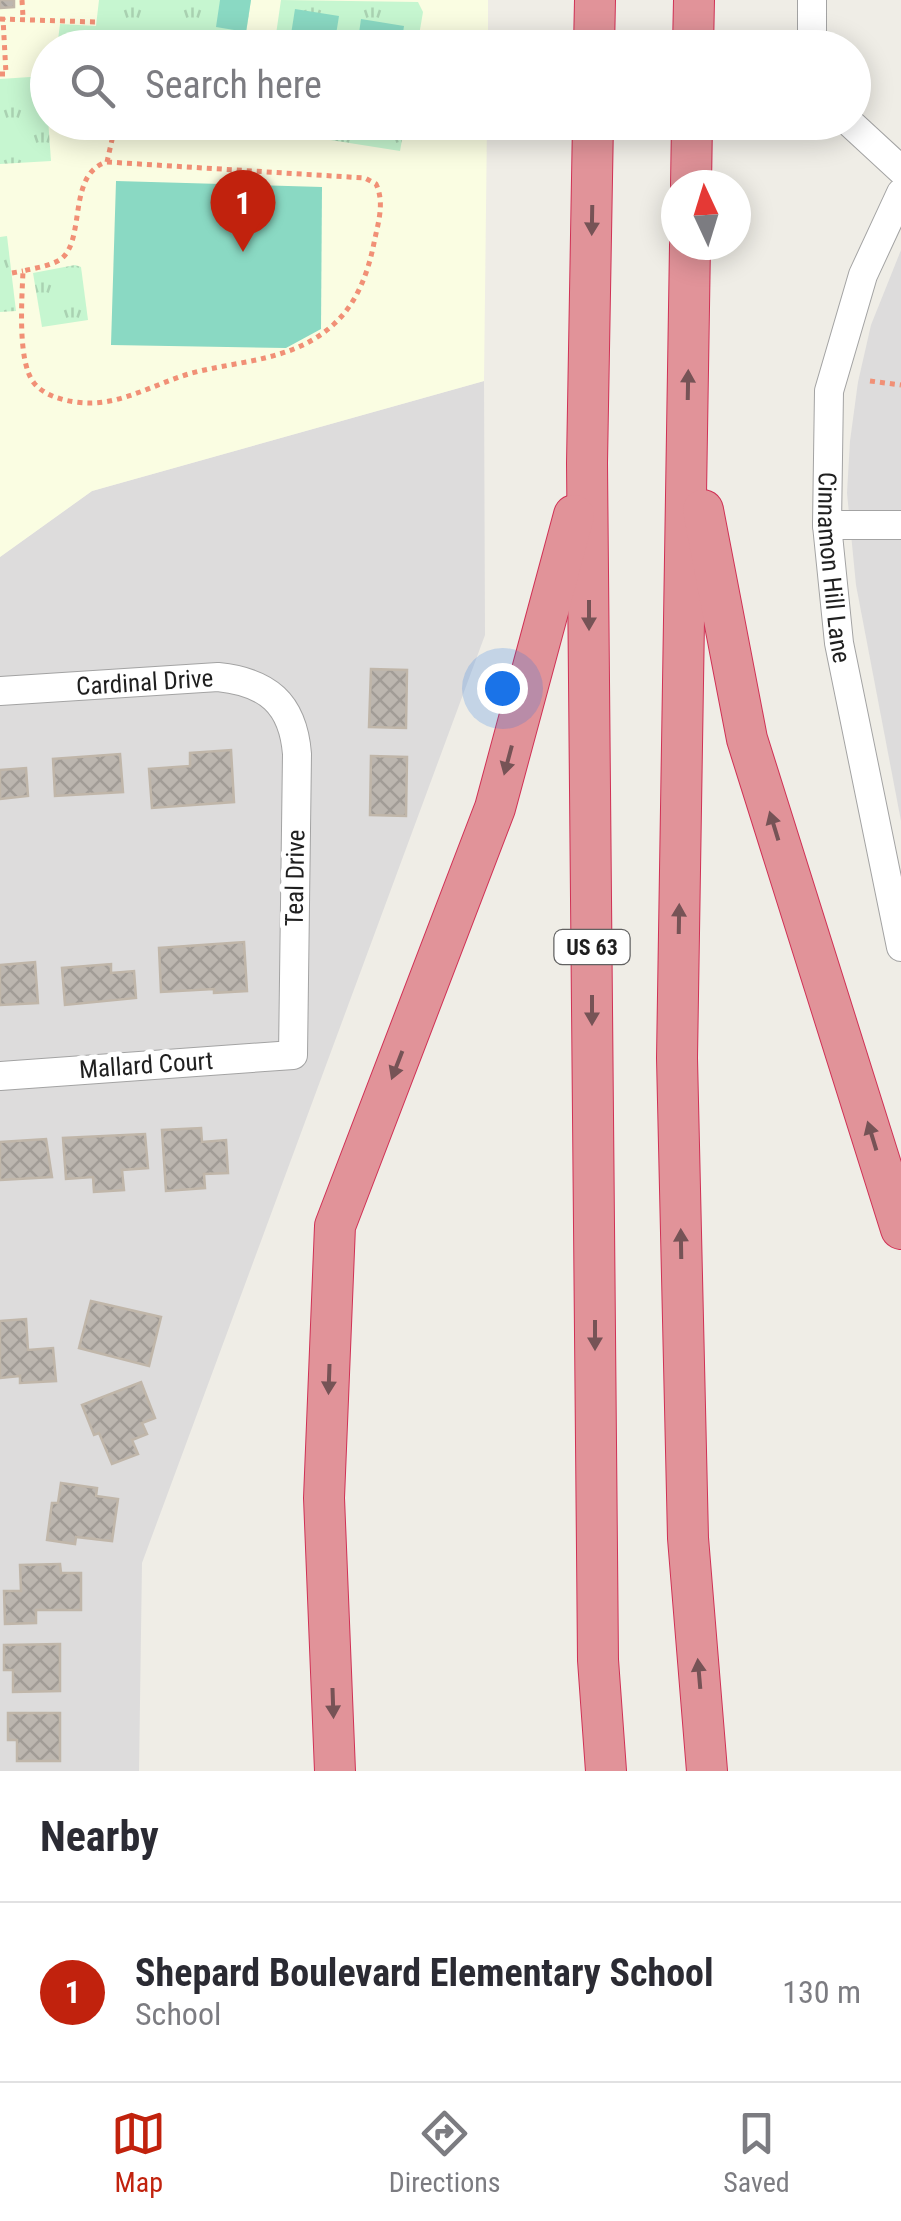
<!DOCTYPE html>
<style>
body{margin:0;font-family:"Roboto Condensed",sans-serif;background:#f7f7f7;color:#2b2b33}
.compass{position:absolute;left:661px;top:170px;width:90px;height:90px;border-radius:50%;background:#fff;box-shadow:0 5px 25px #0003;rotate:356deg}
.you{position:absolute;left:502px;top:688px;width:35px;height:35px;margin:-25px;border:8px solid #fff;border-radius:50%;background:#1a73e8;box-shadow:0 0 0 15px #1a73e833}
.badge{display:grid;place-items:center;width:65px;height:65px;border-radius:50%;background:#c1220d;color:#fff;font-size:32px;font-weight:700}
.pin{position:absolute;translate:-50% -82px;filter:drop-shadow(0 2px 5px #0008)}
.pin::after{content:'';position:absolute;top:52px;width:35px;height:30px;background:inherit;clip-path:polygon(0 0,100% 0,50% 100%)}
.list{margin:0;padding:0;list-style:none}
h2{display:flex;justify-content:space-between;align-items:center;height:130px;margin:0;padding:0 40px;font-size:42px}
h2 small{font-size:32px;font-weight:400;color:#7c7c81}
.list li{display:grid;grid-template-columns:65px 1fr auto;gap:30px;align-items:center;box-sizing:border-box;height:180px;padding:0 40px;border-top:2px solid #e1e1e2}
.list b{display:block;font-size:38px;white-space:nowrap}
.list p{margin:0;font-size:32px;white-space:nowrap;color:#7c7c81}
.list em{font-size:32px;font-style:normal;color:#7c7c81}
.icon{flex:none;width:55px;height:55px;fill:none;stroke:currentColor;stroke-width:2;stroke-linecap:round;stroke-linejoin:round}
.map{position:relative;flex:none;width:901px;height:1771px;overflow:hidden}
.search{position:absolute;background:#fff;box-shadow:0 5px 25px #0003;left:30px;right:30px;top:30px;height:110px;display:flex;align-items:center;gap:25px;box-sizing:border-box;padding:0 35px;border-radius:55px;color:#7c7c81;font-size:38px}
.sheet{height:310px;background:#fff}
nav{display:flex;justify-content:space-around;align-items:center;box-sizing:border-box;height:140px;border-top:2px solid #e1e1e2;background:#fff;font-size:28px;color:#7c7c81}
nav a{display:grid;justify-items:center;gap:5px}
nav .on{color:#c1220d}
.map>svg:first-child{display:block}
</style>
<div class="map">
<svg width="901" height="1771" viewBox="0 0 901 1771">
<defs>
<pattern id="park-tufts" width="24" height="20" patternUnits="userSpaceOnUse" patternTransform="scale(2.5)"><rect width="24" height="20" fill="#c6f6d0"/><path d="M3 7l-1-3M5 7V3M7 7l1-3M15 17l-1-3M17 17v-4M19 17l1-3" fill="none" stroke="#aad2b2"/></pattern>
<pattern id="building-cross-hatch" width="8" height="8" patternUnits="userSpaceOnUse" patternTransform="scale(2.5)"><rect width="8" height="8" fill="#bcb6af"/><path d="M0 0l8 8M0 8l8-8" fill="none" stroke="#a19c96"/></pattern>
</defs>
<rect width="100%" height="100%" fill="#efede6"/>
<g fill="#dddcdc">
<polygon points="901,250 901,821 856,585 847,493 850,441 858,382 871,325"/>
<polygon points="484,381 485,635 142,1563 139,1771 0,1771 0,557 92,491"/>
</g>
<polygon fill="#fafde2" points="0,0 488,0 488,47 48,48 48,122 487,123 484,381 92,491 0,557"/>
<g fill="url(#park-tufts)">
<polygon points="99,0 251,0 244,47 57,48 60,24 96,26"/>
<polygon points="281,0 418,2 423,12 417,47 274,48"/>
<polygon points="45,76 51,161 0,164 0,79"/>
<polygon points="262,122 405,122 405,123 400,151 261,129"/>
<polygon points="7,236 16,311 0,312 0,237"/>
<polygon points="75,265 81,267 88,320 42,327 33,273"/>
</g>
<g fill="#8ad9c3">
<polygon points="220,0 251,0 246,32 216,27"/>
<polygon points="295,9 339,16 334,47 289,47"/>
<polygon points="361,19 404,26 401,47 357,47"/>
<polygon points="116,181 322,187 321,329 286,348 111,345"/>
</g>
<g fill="url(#building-cross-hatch)" stroke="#c0b6a9" stroke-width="2.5">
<polygon points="0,0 14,0 14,7 0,8"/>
<polygon points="371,669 407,670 406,728 369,727"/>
<polygon points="231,750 234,802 152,808 149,769 190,766 190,753"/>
<polygon points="120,754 123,792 55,796 53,759"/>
<polygon points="371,756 407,757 406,816 370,815"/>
<polygon points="26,768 28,796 0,799 0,770"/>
<polygon points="244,942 247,991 214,993 214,989 161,992 159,948"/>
<polygon points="35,962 38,1003 0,1005 0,965"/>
<polygon points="111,964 111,973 134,971 136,998 65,1005 62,968"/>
<polygon points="201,1128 202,1142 226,1140 228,1173 204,1174 205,1188 166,1191 162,1130"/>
<polygon points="145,1134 148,1168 122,1170 124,1190 94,1192 93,1177 66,1179 63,1138"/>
<polygon points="46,1139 52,1177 0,1180 0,1142"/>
<polygon points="91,1301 161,1317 149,1366 79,1348"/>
<polygon points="26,1319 28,1350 53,1348 56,1381 20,1383 20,1376 0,1378 0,1321"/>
<polygon points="141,1382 155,1418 142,1423 147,1434 132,1440 138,1454 112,1464 99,1433 94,1435 82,1405"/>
<polygon points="61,1483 97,1488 96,1496 118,1499 112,1541 76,1537 75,1544 47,1540 52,1503 58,1503"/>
<polygon points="60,1564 61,1573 81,1573 81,1610 36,1610 36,1623 5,1624 4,1591 21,1591 20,1565"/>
<polygon points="60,1644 60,1691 13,1692 13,1670 4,1670 4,1645"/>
<polygon points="8,1713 60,1713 60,1761 17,1761 17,1740 8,1740"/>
</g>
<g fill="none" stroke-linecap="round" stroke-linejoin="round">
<defs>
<g id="minor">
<polyline points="812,0 812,48"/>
<polyline points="849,122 901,170"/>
<path id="s1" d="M901,193L863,275L829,391L827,525L839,643L901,947"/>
<polyline points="827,525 901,525"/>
<path id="s2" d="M0,691L218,677C267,682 293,703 297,754L293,1055L0,1076"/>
</g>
<g id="highway">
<polyline points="594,48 595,0"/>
<polyline points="693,48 694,0"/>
<polyline points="593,122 587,463 598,1660 606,1771"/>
<polyline points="691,185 692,122"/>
<polyline points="690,245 677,1058 688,1538 707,1771"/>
<polyline points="703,510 747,739 901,1229"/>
<polyline points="335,1771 324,1498 335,1226 495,808 574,515"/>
</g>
</defs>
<use href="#minor" stroke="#a3a3a3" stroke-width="30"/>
<use href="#highway" stroke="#d03155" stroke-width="42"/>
<g stroke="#f19076" stroke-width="5" stroke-dasharray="5 5" stroke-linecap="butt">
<polyline points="22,0 23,17"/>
<polyline points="0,19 96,22"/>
<polyline points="0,74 6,74 3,18"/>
<path d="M107,162L365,178L376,184C385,203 378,223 374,243C368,273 357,303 334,324C294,361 242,360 192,373C159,382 125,403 90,403C72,403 46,398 34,383C17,362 22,298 23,271C35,268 51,266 61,259C86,240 67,173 107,162L116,122"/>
<polyline points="12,273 23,271"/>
<polyline points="870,381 901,385"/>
</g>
<use href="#minor" stroke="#fff" stroke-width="28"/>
<use href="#highway" stroke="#e19399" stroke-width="40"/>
</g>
<defs><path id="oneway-solid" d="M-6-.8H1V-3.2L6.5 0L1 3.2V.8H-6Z" transform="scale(2.5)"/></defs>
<g fill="#765356">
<use href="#oneway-solid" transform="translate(592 220) rotate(91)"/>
<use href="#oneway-solid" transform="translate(688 385) rotate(-89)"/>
<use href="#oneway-solid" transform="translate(589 615) rotate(90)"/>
<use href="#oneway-solid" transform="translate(508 760) rotate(105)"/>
<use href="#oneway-solid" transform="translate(774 826) rotate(-107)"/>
<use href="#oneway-solid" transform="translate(679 919) rotate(-89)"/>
<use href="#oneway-solid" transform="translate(592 1010) rotate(90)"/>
<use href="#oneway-solid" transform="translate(397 1065) rotate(111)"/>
<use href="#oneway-solid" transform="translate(872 1136) rotate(-107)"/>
<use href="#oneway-solid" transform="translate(681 1244) rotate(-91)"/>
<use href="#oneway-solid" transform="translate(595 1335) rotate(90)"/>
<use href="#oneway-solid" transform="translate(329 1379) rotate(92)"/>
<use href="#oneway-solid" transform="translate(699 1674) rotate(-95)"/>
<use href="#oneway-solid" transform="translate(333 1703) rotate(88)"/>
</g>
<g text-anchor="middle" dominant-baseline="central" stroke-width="10" stroke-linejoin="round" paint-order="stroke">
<rect fill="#fff" stroke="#626262" stroke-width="2.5" x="554.5" y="930" width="75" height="34" rx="8"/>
<g font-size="22" font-weight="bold" fill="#1f1f1f">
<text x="592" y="947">US 63</text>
</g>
<g font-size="25" fill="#1f1f1f" stroke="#fff">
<text stroke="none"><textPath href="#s1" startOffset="388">Cinnamon Hill Lane</textPath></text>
<text stroke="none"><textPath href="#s2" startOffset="145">Cardinal Drive</textPath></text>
<text transform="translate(295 878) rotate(-89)">Teal Drive</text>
<text transform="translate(146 1065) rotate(-4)">Mallard Court</text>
</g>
</g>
</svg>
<svg class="compass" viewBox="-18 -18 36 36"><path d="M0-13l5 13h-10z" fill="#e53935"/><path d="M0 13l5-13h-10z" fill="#7c7c81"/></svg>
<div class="you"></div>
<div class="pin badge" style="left:243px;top:252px">1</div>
<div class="search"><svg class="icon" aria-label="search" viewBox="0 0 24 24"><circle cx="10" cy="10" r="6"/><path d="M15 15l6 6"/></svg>Search here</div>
</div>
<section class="sheet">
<h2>Nearby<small></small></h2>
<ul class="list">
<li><span class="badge">1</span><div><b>Shepard Boulevard Elementary School</b><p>School</p></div><em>130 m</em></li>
</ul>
</section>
<nav>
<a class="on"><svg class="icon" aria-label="map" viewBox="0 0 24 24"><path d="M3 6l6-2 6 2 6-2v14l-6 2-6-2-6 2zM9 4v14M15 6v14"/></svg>Map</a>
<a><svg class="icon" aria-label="directions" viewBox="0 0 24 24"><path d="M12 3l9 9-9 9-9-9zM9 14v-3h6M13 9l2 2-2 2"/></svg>Directions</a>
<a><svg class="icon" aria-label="saved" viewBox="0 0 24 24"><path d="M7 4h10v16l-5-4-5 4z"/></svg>Saved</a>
</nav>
